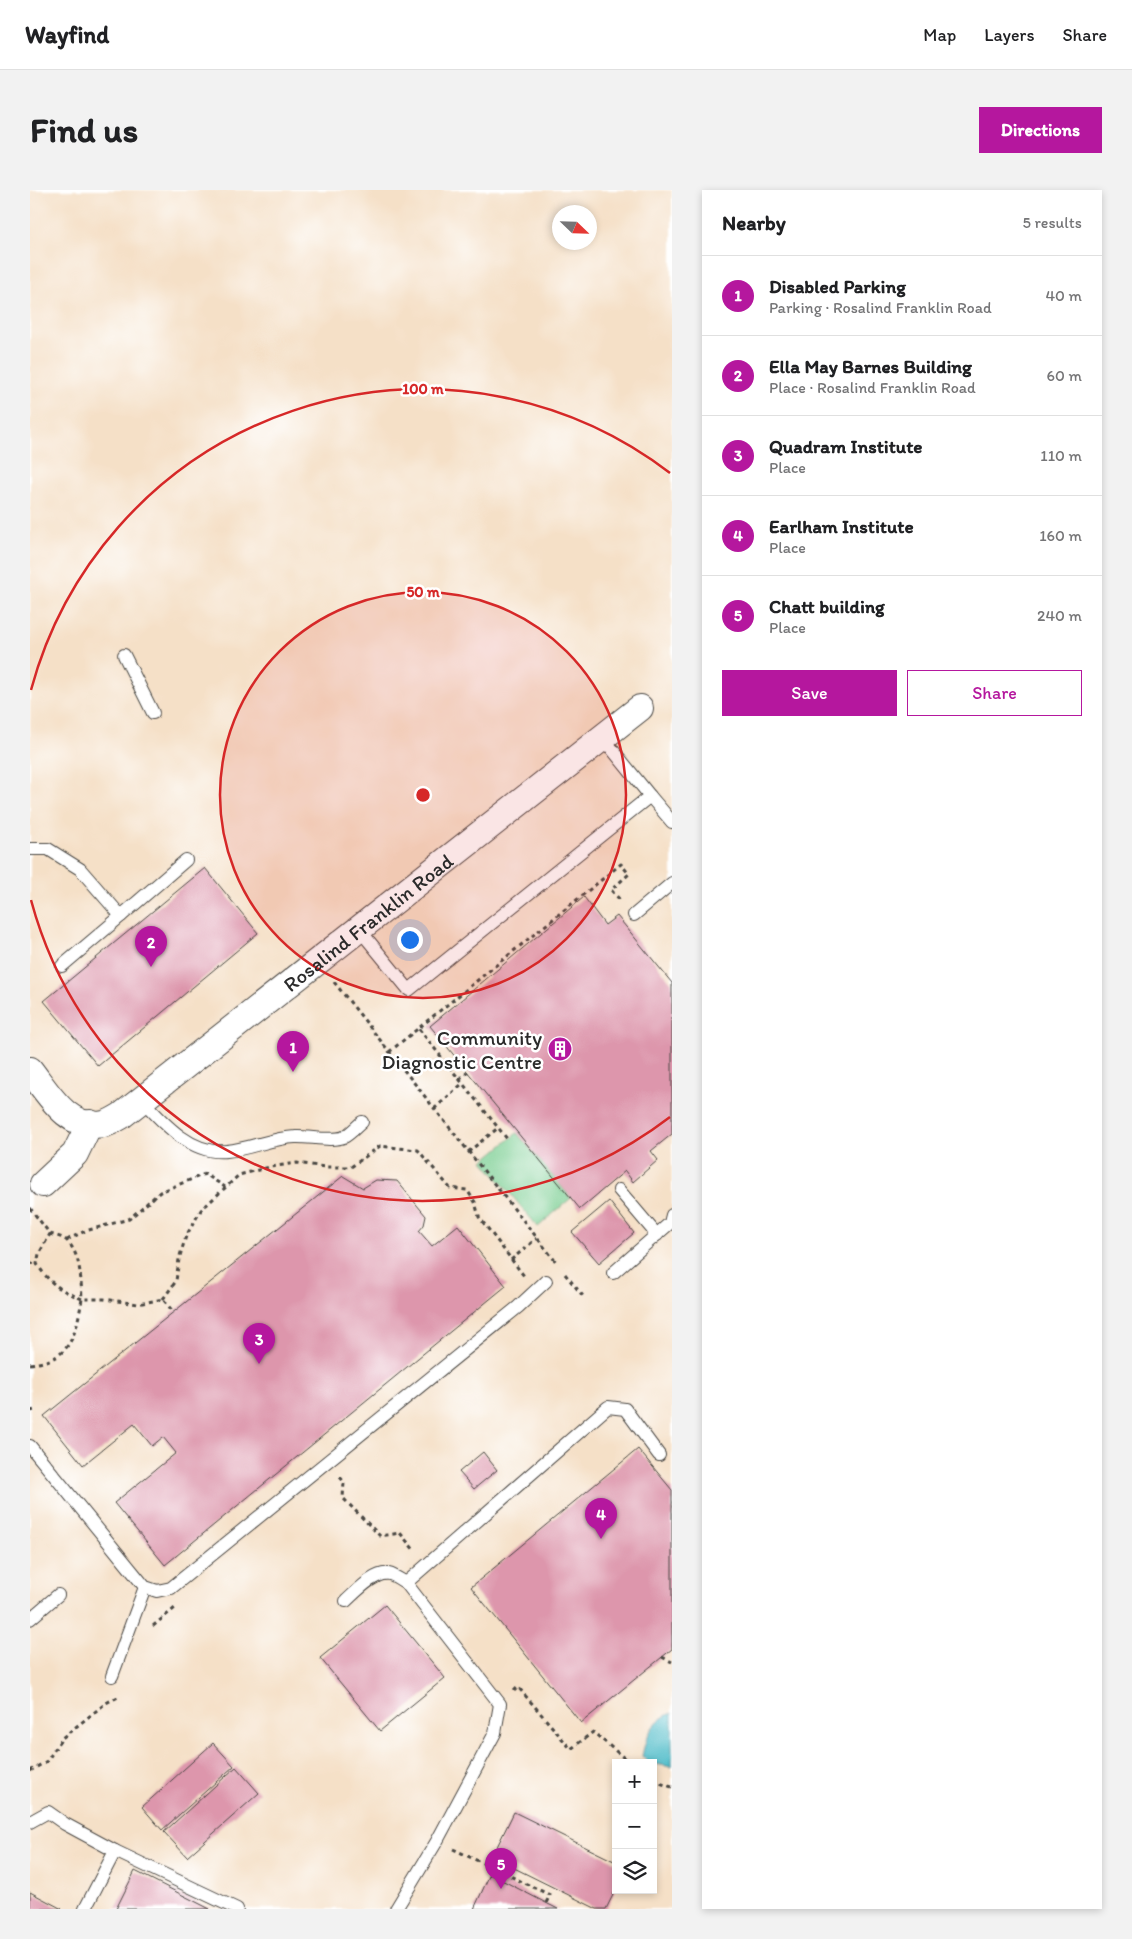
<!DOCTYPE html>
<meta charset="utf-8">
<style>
body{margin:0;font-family:Itim,sans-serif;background:#f2f2f2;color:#202124}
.controls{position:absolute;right:15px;bottom:15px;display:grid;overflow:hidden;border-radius:0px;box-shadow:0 2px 8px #0003}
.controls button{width:45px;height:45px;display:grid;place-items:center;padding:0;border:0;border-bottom:1px solid #e0e0e0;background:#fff;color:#202124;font:25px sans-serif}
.compass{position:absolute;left:522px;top:15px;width:45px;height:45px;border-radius:50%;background:#fff;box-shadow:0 2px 8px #0003;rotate:113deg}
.you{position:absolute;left:379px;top:749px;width:18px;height:18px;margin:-12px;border:4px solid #fff;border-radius:50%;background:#1a73e8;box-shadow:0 0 0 8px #1a73e833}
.badge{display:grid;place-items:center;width:32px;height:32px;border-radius:50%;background:#b5179e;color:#fff;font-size:16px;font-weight:700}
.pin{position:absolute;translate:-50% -41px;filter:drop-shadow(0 1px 2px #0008)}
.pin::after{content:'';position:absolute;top:26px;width:18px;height:15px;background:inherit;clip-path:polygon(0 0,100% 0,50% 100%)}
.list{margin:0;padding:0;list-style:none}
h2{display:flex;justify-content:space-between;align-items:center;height:65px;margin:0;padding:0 20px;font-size:21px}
h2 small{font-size:16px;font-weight:400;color:#757577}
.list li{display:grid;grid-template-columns:32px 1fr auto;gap:15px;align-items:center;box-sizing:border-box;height:80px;padding:0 20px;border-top:1px solid #e0e0e0}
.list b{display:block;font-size:19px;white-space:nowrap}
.list p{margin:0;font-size:16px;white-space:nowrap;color:#757577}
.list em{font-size:16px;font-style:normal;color:#757577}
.actions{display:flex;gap:10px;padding:15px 20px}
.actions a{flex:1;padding:11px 0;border:1px solid #b5179e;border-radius:0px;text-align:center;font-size:18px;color:#b5179e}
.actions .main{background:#b5179e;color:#fff}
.icon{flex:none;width:28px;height:28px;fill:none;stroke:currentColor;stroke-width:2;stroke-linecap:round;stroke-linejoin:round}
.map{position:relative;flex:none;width:642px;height:1719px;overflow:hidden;border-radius:0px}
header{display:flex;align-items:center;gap:30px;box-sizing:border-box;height:70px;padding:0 25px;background:#fff;border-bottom:1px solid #e0e0e0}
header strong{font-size:24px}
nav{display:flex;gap:28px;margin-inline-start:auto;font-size:18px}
.intro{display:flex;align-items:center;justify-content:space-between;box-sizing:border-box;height:120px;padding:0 30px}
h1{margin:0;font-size:35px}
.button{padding:12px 22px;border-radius:0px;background:#b5179e;color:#fff;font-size:18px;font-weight:700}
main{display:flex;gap:30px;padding:0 30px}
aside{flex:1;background:#fff;border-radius:0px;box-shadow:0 2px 8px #0003}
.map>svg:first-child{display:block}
</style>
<header>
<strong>Wayfind</strong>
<nav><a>Map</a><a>Layers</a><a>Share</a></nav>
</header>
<div class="intro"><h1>Find us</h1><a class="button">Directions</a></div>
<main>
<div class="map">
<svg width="642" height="1719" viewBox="0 0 642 1719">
<rect width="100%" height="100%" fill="#fff"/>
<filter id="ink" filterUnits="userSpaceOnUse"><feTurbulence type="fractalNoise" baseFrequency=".02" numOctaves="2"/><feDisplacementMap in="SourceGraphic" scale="10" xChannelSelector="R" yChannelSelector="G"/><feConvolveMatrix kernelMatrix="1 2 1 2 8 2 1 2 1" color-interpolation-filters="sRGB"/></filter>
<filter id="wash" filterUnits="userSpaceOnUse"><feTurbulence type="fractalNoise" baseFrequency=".0096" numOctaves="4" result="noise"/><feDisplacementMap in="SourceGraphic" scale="20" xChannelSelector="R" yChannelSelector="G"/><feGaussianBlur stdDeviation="1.12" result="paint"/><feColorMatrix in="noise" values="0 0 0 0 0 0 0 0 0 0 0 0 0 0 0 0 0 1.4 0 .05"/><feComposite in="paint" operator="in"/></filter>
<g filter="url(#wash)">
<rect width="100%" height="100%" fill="#f5e0c7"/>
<polygon fill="#78cd90" stroke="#527c5e" points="487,943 541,1008 508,1037 453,971"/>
<path fill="#4ebbc8" stroke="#3c737a" d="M642,1523V1577L619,1573L612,1566C616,1547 621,1531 642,1523Z"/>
<g id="blocks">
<g fill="#dd96ac">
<polygon points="175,678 228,743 68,876 14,811"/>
<polygon points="554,707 575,735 587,726 642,793 642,944 621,961 628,970 603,992 595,981 550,1019 400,836"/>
<polygon points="313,986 333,998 346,990 367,991 396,1026 394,1035 389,1041 402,1056 428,1035 476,1096 135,1375 84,1313 146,1263 133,1247 122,1256 104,1234 53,1275 14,1226"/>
<polygon points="579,1011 604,1043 569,1073 542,1042"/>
<polygon points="608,1259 642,1300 642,1459 551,1533 441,1397"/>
<polygon points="453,1262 467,1280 444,1299 429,1282"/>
<polygon points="355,1415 415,1488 350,1541 290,1468"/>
<polygon points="183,1553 204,1576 132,1640 112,1617"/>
<polygon points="206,1577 229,1603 157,1667 134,1642"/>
<polygon points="484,1622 586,1672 586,1699 576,1719 567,1719 462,1667"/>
<polygon points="105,1681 180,1719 86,1719"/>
<polygon points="460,1684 516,1713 528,1719 444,1719"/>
<polygon points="0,1702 32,1719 0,1719"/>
</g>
</g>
</g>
<g filter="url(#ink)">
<use href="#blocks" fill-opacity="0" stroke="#494642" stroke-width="1"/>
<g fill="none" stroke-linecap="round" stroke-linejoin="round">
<defs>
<g id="lane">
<polyline points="94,465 123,523"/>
<polyline points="620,606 642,632"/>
<polyline points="0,659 18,659 50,679 91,726 32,776"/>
<polyline points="604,725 642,693"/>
<polyline points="91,726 156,670"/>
<polyline points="329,739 379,800 620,606 573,548"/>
<path d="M112,910C134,934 162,965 197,961C220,959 242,948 265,947C278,946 301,952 314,947C320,944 327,936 332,932"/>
<polyline points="589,1000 627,1045"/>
<polyline points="583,1083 640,1033 642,1025"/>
<polyline points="0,1256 115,1397 127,1401 141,1398 488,1117 516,1091"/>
<path d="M316,1411C326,1402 345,1381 359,1384C364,1385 371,1390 376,1393L578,1217L595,1219L629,1265"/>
<polyline points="0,1429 28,1405"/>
<polyline points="82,1486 115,1397"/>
<polyline points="0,1632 18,1622 35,1634 85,1661"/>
<polyline points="55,1719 85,1661 207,1719"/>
<polyline points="366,1719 407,1651 465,1543 470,1514 376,1393"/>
</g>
<g id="street">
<path id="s1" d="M0,880C18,903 38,941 74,934C79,933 86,929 91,926L610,518"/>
<polyline points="13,994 45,964 60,933"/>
</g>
</defs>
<use href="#lane" stroke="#494642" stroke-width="14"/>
<use href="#street" stroke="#494642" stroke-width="28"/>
<g stroke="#494642" stroke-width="3" stroke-dasharray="4 4" stroke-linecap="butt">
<polyline points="304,792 527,1073"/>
<polyline points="389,839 478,950"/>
<polyline points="359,862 591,674 599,684 581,700 590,710"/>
<polyline points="429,889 438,882"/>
<polyline points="404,919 432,894"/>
<polyline points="438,962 468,938"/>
<path d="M0,1018L20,1044L9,1064L7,1074C20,1094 30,1100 52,1109C51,1091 51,1066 38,1052C34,1047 26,1046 20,1044"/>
<polyline points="37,1050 55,1041 99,1029 130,1002 175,984 195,997"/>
<polyline points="481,1070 507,1048"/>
<polyline points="0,1073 7,1074"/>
<polyline points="535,1084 553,1106"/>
<polyline points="133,1109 146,1091 149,1069 156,1046 171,1020 209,985 240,977 267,973 295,977 321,977 350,956 388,960 420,998 437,1000 445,1012 449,1027 494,1086"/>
<path d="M0,1174C41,1171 46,1144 52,1109H74L108,1114L133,1109L144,1123"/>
<polyline points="0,1221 5,1220"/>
<polyline points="310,1287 314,1292 313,1308 350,1346 370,1343 385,1361"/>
<polyline points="123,1436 145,1418"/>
<polyline points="632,1467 642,1472"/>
<polyline points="484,1501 488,1497 541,1559 563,1542 600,1573"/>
<polyline points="0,1581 17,1571 32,1548 76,1513 90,1506"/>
<polyline points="623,1591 642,1597"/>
<polyline points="423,1659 520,1705 516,1713"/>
</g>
<use href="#lane" stroke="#fff" stroke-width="12"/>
<use href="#street" stroke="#fff" stroke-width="26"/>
</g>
</g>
<circle cx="393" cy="605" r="203" fill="#d62828" fill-opacity=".12"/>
<g fill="none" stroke="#d62828" stroke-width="2.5">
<circle cx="393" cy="605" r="203"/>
<path d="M640 927A406 406 0 0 1 1 710M1 500A406 406 0 0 1 640 283"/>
</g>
<defs>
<symbol id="building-disc" viewBox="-11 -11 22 22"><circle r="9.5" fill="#b5179e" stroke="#fff"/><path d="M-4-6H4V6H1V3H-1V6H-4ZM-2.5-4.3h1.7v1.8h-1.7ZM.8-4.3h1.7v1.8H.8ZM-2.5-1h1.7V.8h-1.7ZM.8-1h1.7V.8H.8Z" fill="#fff"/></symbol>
</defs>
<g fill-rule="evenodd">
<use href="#building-disc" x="516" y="845" width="28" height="28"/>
</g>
<g text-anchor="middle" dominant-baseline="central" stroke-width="5" stroke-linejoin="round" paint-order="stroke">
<g font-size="21" fill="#2b2b2b" stroke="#fff">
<text stroke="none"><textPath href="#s1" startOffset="430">Rosalind Franklin Road</textPath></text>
</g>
<g font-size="21" fill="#2b2b2b" stroke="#fff" text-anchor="end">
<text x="512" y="847">Community<tspan x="512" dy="24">Diagnostic Centre</tspan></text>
</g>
</g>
<circle cx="393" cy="605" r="8" fill="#d62828" stroke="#fff" stroke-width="2.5"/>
<g font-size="15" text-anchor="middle" font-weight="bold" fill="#d62828" stroke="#fff" stroke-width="5" stroke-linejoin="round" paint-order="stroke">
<text x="393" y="204">100 m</text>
<text x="393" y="407">50 m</text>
</g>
</svg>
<div class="controls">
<button>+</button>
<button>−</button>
<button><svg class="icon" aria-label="layers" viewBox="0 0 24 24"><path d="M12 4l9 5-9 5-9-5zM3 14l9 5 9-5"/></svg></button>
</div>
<svg class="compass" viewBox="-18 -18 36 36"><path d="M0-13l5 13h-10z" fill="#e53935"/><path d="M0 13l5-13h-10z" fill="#757577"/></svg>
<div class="you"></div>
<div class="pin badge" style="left:263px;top:882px">1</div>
<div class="pin badge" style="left:121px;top:777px">2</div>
<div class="pin badge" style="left:229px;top:1174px">3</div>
<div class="pin badge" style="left:571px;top:1349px">4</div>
<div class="pin badge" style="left:471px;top:1699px">5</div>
</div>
<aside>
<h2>Nearby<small>5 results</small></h2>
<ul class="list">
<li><span class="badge">1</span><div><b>Disabled Parking</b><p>Parking · Rosalind Franklin Road</p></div><em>40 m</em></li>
<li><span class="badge">2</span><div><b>Ella May Barnes Building</b><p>Place · Rosalind Franklin Road</p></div><em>60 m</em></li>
<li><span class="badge">3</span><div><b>Quadram Institute</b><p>Place</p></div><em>110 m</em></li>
<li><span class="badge">4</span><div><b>Earlham Institute</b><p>Place</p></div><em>160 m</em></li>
<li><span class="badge">5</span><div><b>Chatt building</b><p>Place</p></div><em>240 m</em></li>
</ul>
<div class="actions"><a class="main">Save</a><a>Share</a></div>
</aside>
</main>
